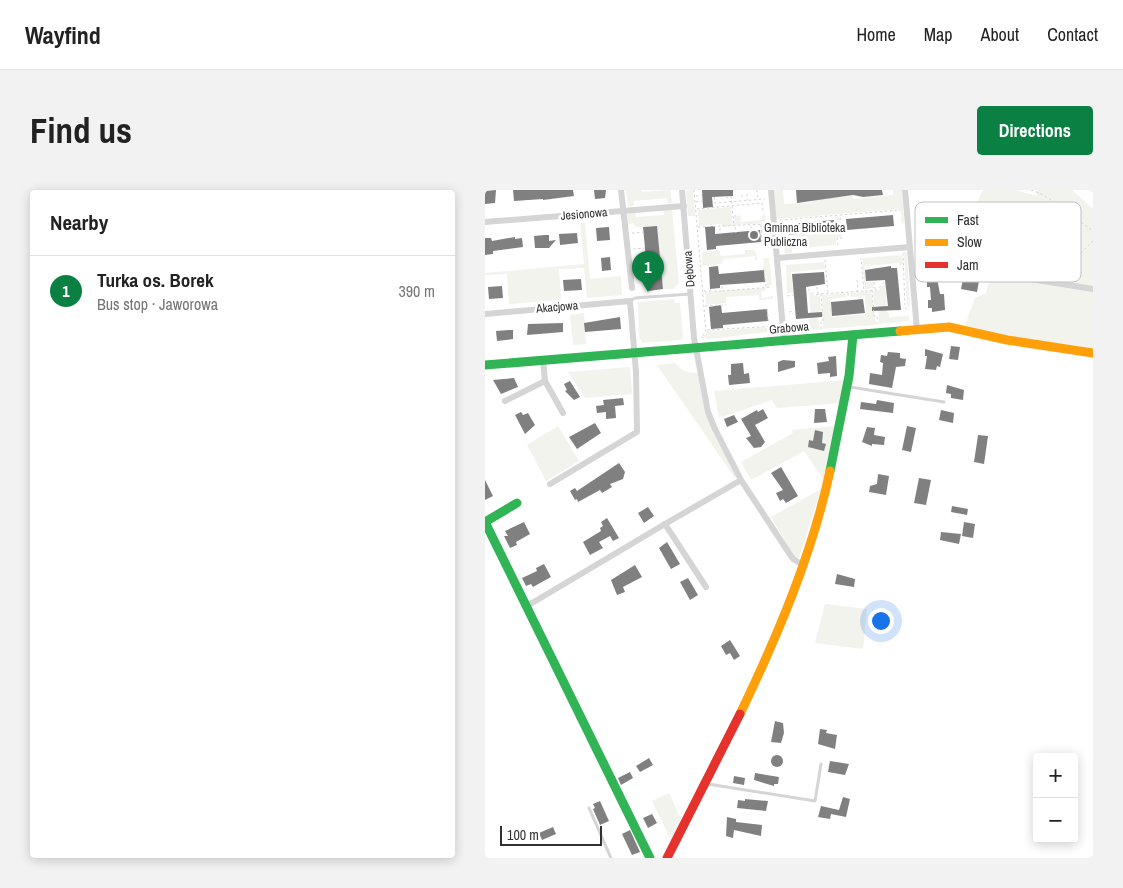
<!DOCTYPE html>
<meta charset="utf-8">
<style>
body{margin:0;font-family:"Archivo Narrow",sans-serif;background:#f2f2f2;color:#222}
.controls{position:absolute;right:15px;bottom:15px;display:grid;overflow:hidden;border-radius:5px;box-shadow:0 2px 12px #0003}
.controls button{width:45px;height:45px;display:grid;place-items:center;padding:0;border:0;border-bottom:1px solid #e0e0e0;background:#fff;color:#222;font:25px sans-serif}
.scale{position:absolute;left:15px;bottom:12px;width:102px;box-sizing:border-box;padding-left:5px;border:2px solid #313131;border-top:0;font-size:14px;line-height:18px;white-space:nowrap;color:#313131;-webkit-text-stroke:4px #fff;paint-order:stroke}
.you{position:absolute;left:395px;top:430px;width:18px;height:18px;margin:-12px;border:4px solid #fff;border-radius:50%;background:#1a73e8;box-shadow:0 0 0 8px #1a73e833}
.badge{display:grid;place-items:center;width:32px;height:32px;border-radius:50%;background:#0b8043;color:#fff;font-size:16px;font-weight:700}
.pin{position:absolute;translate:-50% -41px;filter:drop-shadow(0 1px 2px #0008)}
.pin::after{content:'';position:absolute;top:26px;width:18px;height:15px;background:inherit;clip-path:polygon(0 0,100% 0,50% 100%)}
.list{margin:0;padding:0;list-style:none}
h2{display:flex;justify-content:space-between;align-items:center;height:65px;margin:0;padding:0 20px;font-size:21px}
h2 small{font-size:16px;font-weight:400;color:#767676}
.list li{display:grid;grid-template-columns:32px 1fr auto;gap:15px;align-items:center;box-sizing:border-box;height:70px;padding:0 20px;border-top:1px solid #e0e0e0}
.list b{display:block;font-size:19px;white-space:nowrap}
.list p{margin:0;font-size:16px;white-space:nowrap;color:#767676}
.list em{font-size:16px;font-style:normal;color:#767676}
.map{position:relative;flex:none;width:608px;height:668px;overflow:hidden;border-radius:5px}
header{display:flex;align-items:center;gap:30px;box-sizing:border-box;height:70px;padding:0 25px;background:#fff;border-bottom:1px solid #e0e0e0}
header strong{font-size:24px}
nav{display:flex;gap:28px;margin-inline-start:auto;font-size:18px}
.intro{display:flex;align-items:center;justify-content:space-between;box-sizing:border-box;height:120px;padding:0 30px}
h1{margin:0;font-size:35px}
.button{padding:12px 22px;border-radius:5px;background:#0b8043;color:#fff;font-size:18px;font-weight:700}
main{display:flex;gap:30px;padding:0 30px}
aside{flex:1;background:#fff;border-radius:5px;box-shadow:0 2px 12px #0003}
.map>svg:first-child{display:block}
</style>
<header>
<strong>Wayfind</strong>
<nav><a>Home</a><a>Map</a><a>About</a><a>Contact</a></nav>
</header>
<div class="intro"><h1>Find us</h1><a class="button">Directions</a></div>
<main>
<aside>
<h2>Nearby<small></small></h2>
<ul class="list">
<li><span class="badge">1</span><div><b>Turka os. Borek</b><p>Bus stop · Jaworowa</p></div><em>390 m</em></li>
</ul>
</aside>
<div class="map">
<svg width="608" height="668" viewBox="0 0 608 668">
<rect width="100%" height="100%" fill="#fff"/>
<g fill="#f1f3ec">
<polygon points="141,0 156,0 157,2 185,0 187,13 183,14 182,8 149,11 149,15 145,17 143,15"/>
<polygon points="208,0 210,26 203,26 201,1"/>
<polygon points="289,0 298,0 299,14 323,13 340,8 368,6 368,9 408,5 408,0 417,0 419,32 417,35 416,22 413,19 291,29"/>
<polygon points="499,0 530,0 552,6 552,0 587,0 608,19 608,159 514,145 480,135 490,108 501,103 512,57 490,35 494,7"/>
<polygon points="246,17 248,36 237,37 236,34 214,36 213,20"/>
<polygon points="187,19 194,93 188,99 178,99 172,36 150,37 149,33 141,35 140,27 144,23 150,22 151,27 179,25 179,20"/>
<polygon points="280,24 281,33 249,35 249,27 255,26 256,32 277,30 277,25"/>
<polygon points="351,27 354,27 356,47 351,48 351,55 307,59 307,63 300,64 298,52 313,51 312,45 352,41"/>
<polygon points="95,33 100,33 105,89 136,86 137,105 102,108 99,78 74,79 76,110 24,114 22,84 0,85 0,83 99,74"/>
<polygon points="234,60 236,66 260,64 260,60 270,60 272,69 270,71 270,66 238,69 237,74 217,76 217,62"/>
<polygon points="419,61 422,63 425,118 422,116"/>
<polygon points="417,65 418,74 415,76 414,73 380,76 381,92 388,92 389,98 380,99 377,68"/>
<polygon points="279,68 284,68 287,95 282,96 280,79 278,79"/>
<polygon points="339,72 340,79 306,82 308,103 302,103 301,75"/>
<polygon points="400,93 402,122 404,123 404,127 424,126 424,131 394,134 393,115 389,115 388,101 393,101"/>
<polygon points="280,98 281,101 276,101 277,108 288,106 288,109 274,110 274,105 241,107 241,113 221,115 220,102"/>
<polygon points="324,101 330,106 335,106 336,121 332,122 335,139 309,142 306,136 324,135 323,129 326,128"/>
<polygon points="386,101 391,135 338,139 337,105 361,103 361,107 345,109 347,127 381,124 380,106 365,107 365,103"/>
<polygon points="189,109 190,113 195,113 198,147 196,150 157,153 154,146 153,112"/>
<polygon points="99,123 101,154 88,155 85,125"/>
<polygon points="285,137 291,138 291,141 223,149 218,146 223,141"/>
<path d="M190,173C197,181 202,183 213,183L220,222L233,251L251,285L250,288L172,175Z"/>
<polygon points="145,177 147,204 100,208 83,182"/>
<polygon points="361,190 356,213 292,218 287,210 234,228 229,201"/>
<polygon points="73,236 94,271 61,291 42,255"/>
<polygon points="351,236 339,290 319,261 266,290 256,272 308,243 306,240"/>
<polygon points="336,299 314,368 311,369 286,327"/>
<polygon points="340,414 382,419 378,459 330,453"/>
<polygon points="184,603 197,631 186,650 167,611"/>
</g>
<g fill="#808080">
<polygon points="11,0 10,13 0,14 0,1"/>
<polygon points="28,0 88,0 89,6 58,10 58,9 29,11"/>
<polygon points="109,0 121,0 120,8 110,9"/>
<polygon points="217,0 248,0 248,6 227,7 228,17 218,18"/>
<polygon points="311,0 397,0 398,5 378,7 368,5 312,13"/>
<polygon points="408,25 409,36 362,40 361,29"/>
<polygon points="349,30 350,41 304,45 303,34"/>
<polygon points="172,36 178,99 164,101 158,37"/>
<polygon points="230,36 230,44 275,40 276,52 231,56 231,59 222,60 220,37"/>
<polygon points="124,37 125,50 112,51 111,38"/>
<polygon points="92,43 93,53 75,55 74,44"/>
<polygon points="60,45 64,45 64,51 71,50 64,58 50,58 49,46"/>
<polygon points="30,47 30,49 37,48 38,57 8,61 8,64 0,65 0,48 6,48 7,51"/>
<polygon points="125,67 126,80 117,81 116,68"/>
<polygon points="233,76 234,84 279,80 280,92 235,95 235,98 225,99 224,77"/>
<polygon points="406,76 406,78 412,78 416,120 387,121 387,117 403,116 400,90 381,91 380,80"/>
<polygon points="442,77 450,77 455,104 459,104 460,120 447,122 447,118 443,118 443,110 446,110 445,97 442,97"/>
<polygon points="339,82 340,94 321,97 323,123 337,122 337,127 311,129 307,84"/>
<polygon points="96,89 97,100 79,101 78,90"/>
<polygon points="478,89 494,91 492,102 476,99"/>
<polygon points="17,96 18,108 4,109 3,97"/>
<polygon points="378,109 380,123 347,126 346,112"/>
<polygon points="236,115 237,123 282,119 283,131 238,135 238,138 226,139 224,117"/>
<polygon points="135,127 136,139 100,142 99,133"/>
<polygon points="78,133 78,142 42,145 43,134"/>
<polygon points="24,140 28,140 28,149 12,151 11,141"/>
<polygon points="466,156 475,157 473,170 464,169"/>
<polygon points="440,159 458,164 455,177 452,176 451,180 440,179 442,166 440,166"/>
<polygon points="403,162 415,163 415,168 421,169 420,176 411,177 407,198 384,194 385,183 397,185 398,173 395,172 396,165 402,166"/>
<polygon points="351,166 352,186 345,187 345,183 333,184 332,173 344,171 343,167"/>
<polygon points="298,170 310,171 310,177 293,182 293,172"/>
<polygon points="258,173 259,184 264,183 265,193 244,195 243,185 246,185 246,174"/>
<polygon points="29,188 33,197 16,204 8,190"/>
<polygon points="85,191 95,207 89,210 80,201 82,200 79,194"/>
<polygon points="462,195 479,200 478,210 466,208 466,204 461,203"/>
<polygon points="138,208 139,215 130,216 131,228 121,229 121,222 112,223 111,216 119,215 118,210"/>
<polygon points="392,210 409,213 408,223 375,219 376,212 391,214"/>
<polygon points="278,219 283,228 270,235 280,252 276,257 269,258 261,248 266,246 256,229 272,220 273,222"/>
<polygon points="330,219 340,219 342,232 329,233"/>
<polygon points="456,220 469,223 468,233 454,230"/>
<polygon points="36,222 38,225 43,223 50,235 40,244 30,225"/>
<polygon points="249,225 253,232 242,237 239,229"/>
<polygon points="110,233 116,243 92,259 84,247"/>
<polygon points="422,236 431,238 426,262 417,260"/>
<polygon points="382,237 390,238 389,245 400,247 399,255 387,254 387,256 377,252"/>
<polygon points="330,240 338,242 337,253 341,254 339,261 323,257 324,250 328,251"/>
<polygon points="493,245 503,246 499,274 489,272"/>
<polygon points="134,273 140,282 138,289 125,294 127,297 117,303 115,300 93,312 92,309 90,310 85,301 90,298 92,301"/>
<polygon points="296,277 313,306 301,313 298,309 295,311 291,303 298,300 286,283"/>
<polygon points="393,284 404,286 401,305 384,302 385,296 392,294"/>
<polygon points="434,288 446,290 441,315 429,313"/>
<polygon points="0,290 8,306 0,310"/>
<polygon points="467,316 483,319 482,325 466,322"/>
<polygon points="163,317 169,326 159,333 153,323"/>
<polygon points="122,328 134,348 128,351 125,346 114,352 118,358 105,365 98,352 116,341 115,338 118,336 116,332"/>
<polygon points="39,332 45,344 31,352 32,355 25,358 19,346 23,346 20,341"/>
<polygon points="479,332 490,334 488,348 477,346"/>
<polygon points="456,342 476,344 474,354 455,350"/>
<polygon points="182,352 195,374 186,379 174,358"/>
<polygon points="59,374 66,387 48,397 46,394 41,396 37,388 52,381 51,378"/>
<polygon points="150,375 157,387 138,397 140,402 132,405 126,390"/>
<polygon points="352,384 370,389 369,397 350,394"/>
<polygon points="203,388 213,405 205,410 195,392"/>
<polygon points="245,450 255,466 249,470 245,463 241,465 236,456"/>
<polygon points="290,531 298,533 299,543 296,553 286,552"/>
<polygon points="335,539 342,540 341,543 352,545 350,559 333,554"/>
<circle cx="292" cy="571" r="6"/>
<polygon points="164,568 168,575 155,582 151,576"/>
<polygon points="345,571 364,574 360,585 343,582"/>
<polygon points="145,582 148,588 136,595 133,588"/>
<polygon points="270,583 294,587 293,594 289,594 289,596 269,590"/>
<polygon points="249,586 260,588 259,595 248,593"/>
<polygon points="358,607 365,609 361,627 346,624 345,629 333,627 336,616 354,620"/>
<polygon points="260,609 283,611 281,621 252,618 253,610 260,611"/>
<polygon points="115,611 124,631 115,635 108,619 110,618 108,614"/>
<polygon points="167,624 172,633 163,638 158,628"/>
<polygon points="242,627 251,629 251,632 277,635 276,646 249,640 248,648 241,646"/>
<polygon points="68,637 71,644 57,650 54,643"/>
<polygon points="145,640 155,662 147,665 137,644"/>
</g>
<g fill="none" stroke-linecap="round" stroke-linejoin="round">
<g stroke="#d4d4d4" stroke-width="1" stroke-dasharray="2.5 2.5" stroke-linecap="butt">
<polyline points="209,0 221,142 216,147 220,149"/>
<polyline points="272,0 273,9"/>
<polyline points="546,0 559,5 608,41"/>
<polyline points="262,4 262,10"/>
<polyline points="257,5 257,10"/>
<polyline points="211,6 217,5"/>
<polyline points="242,6 242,11"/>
<polyline points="246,6 249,36"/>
<polyline points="229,7 230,13 280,9"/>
<polyline points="211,12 218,11"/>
<polyline points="212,19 277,13 278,21"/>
<polyline points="249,26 255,26"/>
<polyline points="295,30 415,20"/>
<polyline points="276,35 277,52"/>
<polyline points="266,36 266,42"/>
<polyline points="213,37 282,34"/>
<polyline points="250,37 251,43"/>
<polyline points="235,38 235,44"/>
<polyline points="147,43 159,42"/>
<polyline points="353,55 352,48 357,48 355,26"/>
<polyline points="148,59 160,58"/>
<polyline points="418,63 420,118 423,119"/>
<polyline points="152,70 161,70"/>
<polyline points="340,70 343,103"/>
<polyline points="151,75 161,74"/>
<polyline points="279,79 281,97"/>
<polyline points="541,81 555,76 579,76 587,72 608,51"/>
<polyline points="154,90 163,89"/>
<polyline points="372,90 373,101"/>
<polyline points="389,92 390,99"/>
<polyline points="237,96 237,101 287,97"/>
<polyline points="332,97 333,104"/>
<polyline points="323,99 330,105 336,104 338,131 336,131 336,139"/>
<polyline points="387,100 389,126 392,126 392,134"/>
<polyline points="219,101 236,101"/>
<polyline points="380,101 392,100 400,91"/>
<polyline points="363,103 363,108"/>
<polyline points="336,104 379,101 376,68"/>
<polyline points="302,106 308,105"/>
<polyline points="220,116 241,115"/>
<polyline points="282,119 284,136"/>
<polyline points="304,122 309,121"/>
<polyline points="222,140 292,136"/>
</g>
<g stroke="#d5d5d5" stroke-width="3">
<polyline points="145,111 150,108 205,104"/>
<polyline points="365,197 459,212"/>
<polyline points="223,594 330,611 336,574"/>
<polyline points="104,618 126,668"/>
</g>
<g stroke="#d5d5d5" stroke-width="6">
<polyline points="136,0 147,98"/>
<polyline points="197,0 209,148 223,222 230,239 256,290 302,360 308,369 318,375"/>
<polyline points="286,0 299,151"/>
<polyline points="420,0 432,140"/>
<polyline points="0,32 199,16"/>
<polyline points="292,68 425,57"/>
<polyline points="482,79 608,99"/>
<polyline points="0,124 145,111 151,182 152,242 65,294"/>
<polyline points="58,170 60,191 78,223"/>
<polyline points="20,211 60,191"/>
<polyline points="221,397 180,334 256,290"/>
<polyline points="42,416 180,334"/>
</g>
<g stroke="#30b455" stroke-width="9">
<polyline points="0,175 415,141"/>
<polyline points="345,281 364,186 368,145"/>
<polyline points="32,313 0,332 165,668"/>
</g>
<g stroke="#ff9f0a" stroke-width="9">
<polyline points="415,141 464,137 522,150 608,163"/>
<path d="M255,524C292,447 327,365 345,281"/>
</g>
<polyline stroke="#e5322d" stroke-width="9" points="182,668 255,524"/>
</g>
<circle fill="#797979" stroke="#fff" stroke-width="2" cx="269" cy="45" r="5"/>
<g text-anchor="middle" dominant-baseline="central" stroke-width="5" stroke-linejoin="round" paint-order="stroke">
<g font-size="12" fill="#313131" stroke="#fff">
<text transform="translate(99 24) rotate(-5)">Jesionowa</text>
<text transform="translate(204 79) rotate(-95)">Dębowa</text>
<text transform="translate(72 117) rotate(-5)">Akacjowa</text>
<text transform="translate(304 138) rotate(-5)">Grabowa</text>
</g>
<g font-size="12" fill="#313131" stroke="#fff" text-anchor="start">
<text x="279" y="38">Gminna Biblioteka<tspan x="279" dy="14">Publiczna</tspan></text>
</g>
</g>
<rect x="430" y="12" width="166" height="80" rx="8" fill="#fff" stroke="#c1c1c1" stroke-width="1"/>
<rect x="440" y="27" width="23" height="6" fill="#30b455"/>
<rect x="440" y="49" width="23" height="7" fill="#ff9f0a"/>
<rect x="440" y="72" width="23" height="6" fill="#e5322d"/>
<g font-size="14" fill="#313131">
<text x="472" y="35">Fast</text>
<text x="472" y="57">Slow</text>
<text x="472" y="80">Jam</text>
</g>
</svg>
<div class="controls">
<button>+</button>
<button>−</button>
</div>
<div class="scale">100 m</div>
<div class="you"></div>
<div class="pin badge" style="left:163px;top:102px">1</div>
</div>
</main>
